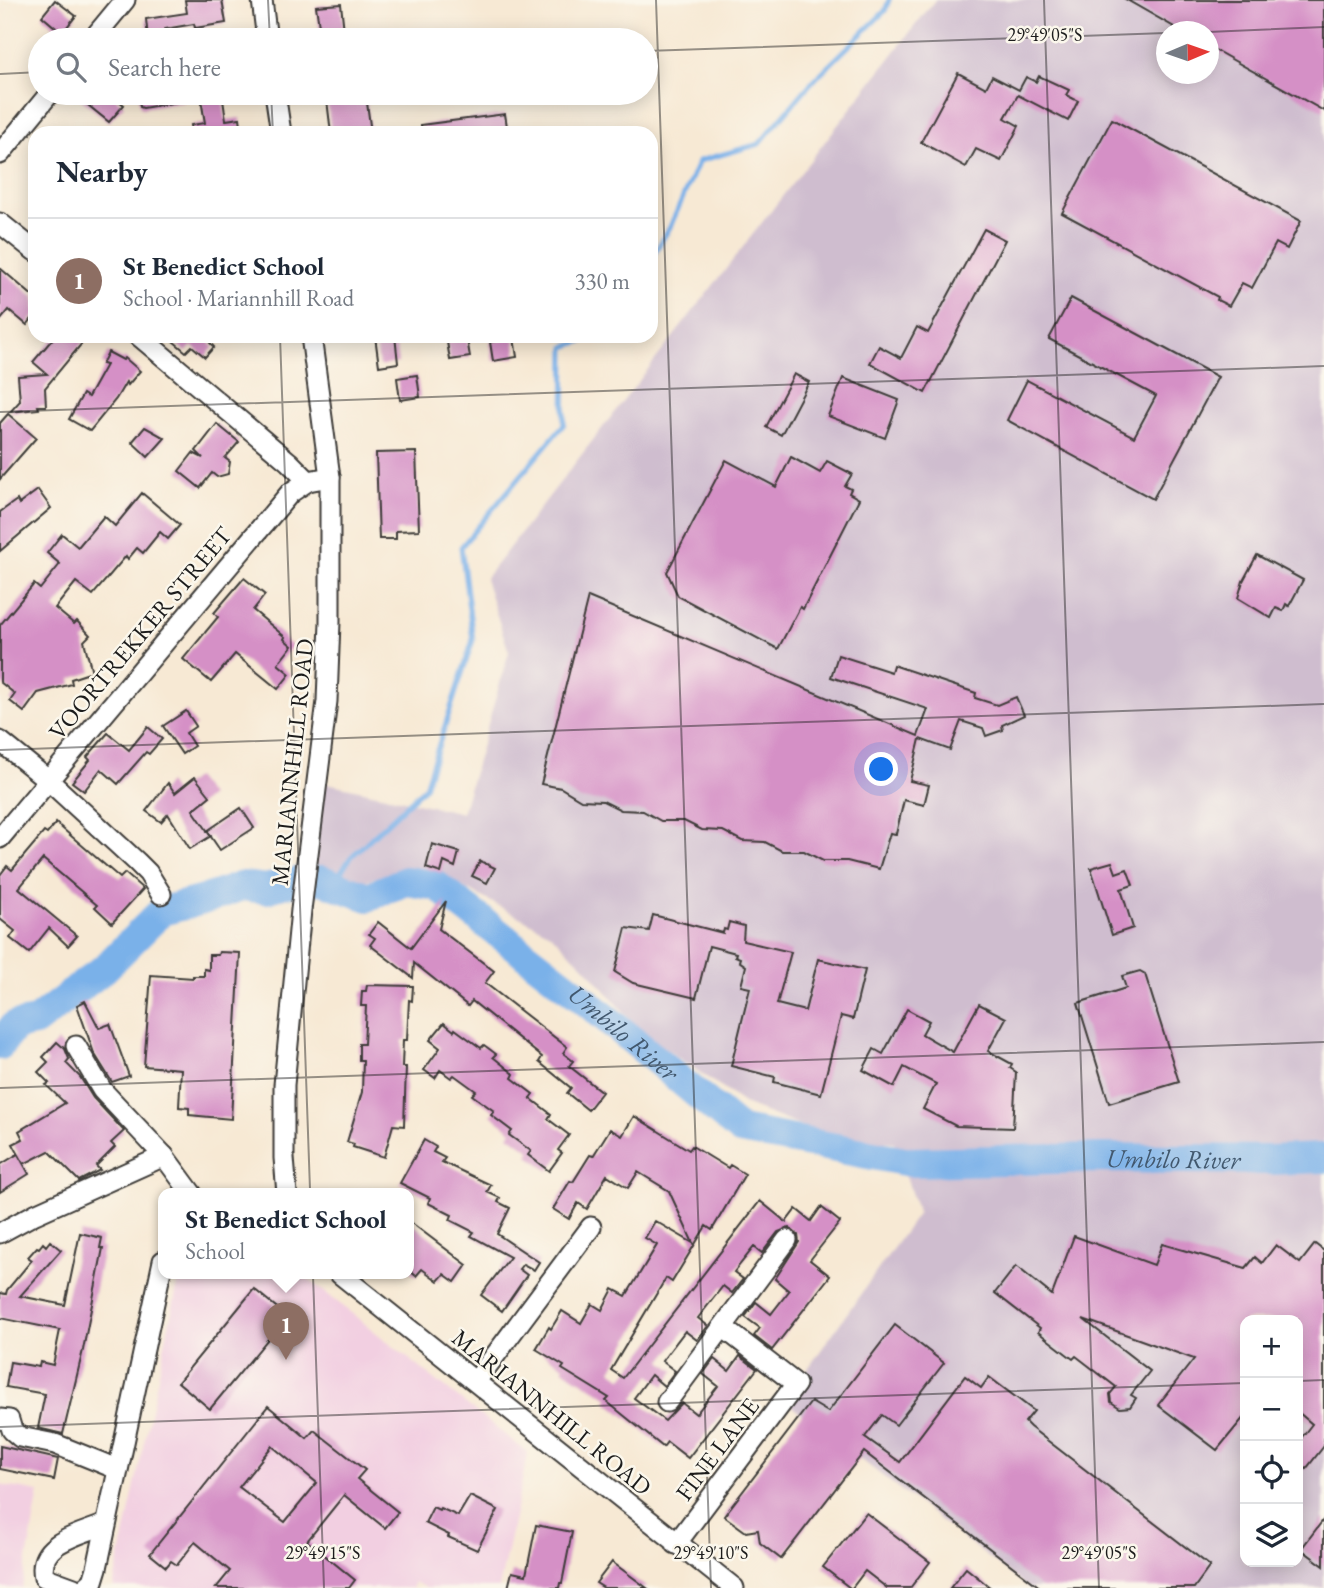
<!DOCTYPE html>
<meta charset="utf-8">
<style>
body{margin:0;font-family:"EB Garamond",serif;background:#f2f2f3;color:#1f2937}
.controls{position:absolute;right:21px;bottom:21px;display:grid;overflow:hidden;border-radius:14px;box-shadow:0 4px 18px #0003}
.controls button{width:63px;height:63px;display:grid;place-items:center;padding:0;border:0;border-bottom:2px solid #e0e1e3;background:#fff;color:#1f2937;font:35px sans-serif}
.compass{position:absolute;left:1156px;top:21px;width:63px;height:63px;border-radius:50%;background:#fff;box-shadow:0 4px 18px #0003;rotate:88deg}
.you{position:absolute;left:882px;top:770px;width:24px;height:24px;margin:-18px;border:5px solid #fff;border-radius:50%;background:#1a73e8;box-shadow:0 0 0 10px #1a73e833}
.badge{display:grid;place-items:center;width:46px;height:46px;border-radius:50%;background:#db2777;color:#fff;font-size:23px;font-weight:700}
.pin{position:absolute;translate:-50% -58px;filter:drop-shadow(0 2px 4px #0008)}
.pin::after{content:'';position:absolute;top:37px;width:24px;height:21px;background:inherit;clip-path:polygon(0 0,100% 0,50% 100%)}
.popup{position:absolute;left:158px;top:1188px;width:256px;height:91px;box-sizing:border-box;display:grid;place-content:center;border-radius:14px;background:#fff;filter:drop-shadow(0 2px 5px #0005);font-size:23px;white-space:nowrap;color:#747a83}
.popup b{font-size:26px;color:#1f2937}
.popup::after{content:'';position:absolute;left:50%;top:100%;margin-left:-14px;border:14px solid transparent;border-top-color:#fff}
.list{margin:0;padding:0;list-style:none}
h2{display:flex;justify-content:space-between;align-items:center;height:91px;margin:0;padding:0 28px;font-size:30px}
h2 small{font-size:23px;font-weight:400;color:#747a83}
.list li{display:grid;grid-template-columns:46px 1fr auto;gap:21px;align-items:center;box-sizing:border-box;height:126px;padding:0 28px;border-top:2px solid #e0e1e3}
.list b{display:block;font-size:26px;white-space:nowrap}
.list p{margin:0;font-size:23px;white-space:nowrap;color:#747a83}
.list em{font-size:23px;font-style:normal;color:#747a83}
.icon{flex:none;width:38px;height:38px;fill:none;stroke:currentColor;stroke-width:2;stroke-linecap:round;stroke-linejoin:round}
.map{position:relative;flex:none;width:1324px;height:1588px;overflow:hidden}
.search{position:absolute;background:#fff;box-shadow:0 4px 18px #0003;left:28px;top:28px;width:630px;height:77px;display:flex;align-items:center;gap:18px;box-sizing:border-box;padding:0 24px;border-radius:38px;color:#747a83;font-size:26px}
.panel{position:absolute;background:#fff;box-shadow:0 4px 18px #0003;left:28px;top:126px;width:630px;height:217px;border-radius:21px}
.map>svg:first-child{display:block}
</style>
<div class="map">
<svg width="1324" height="1588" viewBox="0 0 1324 1588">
<rect width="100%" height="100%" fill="#fbf7ec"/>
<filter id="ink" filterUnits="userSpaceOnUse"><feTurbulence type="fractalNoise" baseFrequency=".0143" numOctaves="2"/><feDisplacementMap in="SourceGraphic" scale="14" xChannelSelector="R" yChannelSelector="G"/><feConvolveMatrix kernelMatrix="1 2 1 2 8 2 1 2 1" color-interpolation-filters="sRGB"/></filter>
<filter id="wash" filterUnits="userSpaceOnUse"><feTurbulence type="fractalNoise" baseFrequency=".00686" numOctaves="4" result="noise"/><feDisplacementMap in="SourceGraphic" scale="28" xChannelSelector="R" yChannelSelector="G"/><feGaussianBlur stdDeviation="1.57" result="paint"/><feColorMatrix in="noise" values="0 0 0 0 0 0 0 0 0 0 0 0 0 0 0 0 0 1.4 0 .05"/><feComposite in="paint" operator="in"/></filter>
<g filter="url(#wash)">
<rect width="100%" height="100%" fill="#f7e9d4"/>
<g fill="#f2cfe1">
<polygon points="180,1274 302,1274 528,1453 499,1588 426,1588 414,1582 412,1588 113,1588"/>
<polygon points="0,1485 39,1492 22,1588 0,1588"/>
</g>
<path fill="#cfbdcf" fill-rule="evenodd" d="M935,0H1324V1588H1028L785,1401L918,1213L894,1142L832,1138L746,1105L641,1031L584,966L550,933L440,875L403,868L362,882L306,876L318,781L462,813L509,652L485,579ZM1166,32H1208V74H1166ZM1245,1320H1298V1562H1245Z"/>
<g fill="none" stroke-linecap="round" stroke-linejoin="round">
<g stroke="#7ab1e9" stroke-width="5">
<polyline points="651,259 670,227 699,161 759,144 811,83 885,11 889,0"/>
<polyline points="322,880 338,876 351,857 425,787 473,640 461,547 564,424 565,347 598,336"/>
</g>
<path stroke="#7ab1e9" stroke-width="30" id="s1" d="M0,1045L14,1026L35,1022L105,968L162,911L203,900L242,886L267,889L283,883L322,880L368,897L406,881L437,886L582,998L740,1130L910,1162L1102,1158L1269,1160L1324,1158"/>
</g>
<g id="blocks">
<g fill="#d590c6" fill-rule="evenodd">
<polygon points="55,0 76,16 62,33 42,16"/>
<polygon points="185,0 222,0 226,23 195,28 194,24 165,29 166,40 152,40 151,37 148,38 146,19 187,13"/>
<polygon points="1127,0 1324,0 1324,111 1208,46 1208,32 1183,32"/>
<polygon points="341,4 345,40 321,40 316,6"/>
<polygon points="958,73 986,88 992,76 1019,90 1026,77 1036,82 1039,76 1069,90 1066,95 1078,101 1068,121 1018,95 1005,118 1019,126 1001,161 976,149 966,167 921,142"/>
<polygon points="73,93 109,93 124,105 109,122"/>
<polygon points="138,93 190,93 190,100 143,108 140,107"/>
<polygon points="200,93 222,93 226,120 240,118 242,133 192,133 191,125 205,123"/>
<polygon points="366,95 371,133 331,133 327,100"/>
<polygon points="505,114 508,133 421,133 421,125"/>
<polygon points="1112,119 1301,221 1287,249 1276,243 1252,288 1242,283 1229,306 1217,300 1218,297 1062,213"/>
<polygon points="984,229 1005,240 925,393 870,363 879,346 901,358 917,327 928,333"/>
<polygon points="0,268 35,298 35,315 27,325 9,310 0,321"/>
<polygon points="1071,298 1218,377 1153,499 1007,420 1027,380 1134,437 1156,396 1049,339"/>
<polygon points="55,336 88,336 45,388 46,406 38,406 39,409 10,412 20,401 18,376 47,374 33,362"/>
<polygon points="167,336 216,336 210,343 214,347 205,357 192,346 186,352"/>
<polygon points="375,336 395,336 398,363 379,366"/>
<polygon points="514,338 517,357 493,361 490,342"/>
<polygon points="467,339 470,357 450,360 447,342"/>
<polygon points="108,352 123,360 125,358 140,371 128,385 126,382 116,399 90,431 69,419 83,394 88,397 106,365 102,364"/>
<polygon points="794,374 809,382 781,435 766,427"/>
<polygon points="417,375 420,397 400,400 397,378"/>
<polygon points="843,378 899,400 885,438 828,416"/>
<polygon points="8,414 36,438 0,479 0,423"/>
<polygon points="217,424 239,442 225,458 230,462 228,474 217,477 212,473 200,488 179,471 193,453 203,458 196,451"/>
<polygon points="145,427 165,438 148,457 132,442"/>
<polygon points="416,452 419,530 396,531 396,539 379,539 376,453"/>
<polygon points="791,457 820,473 827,461 852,474 845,486 851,489 849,493 859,499 803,609 800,607 778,649 678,596 667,572 726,460 776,487"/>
<polygon points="38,490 51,508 0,551 0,512 17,500 19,504"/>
<polygon points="142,493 180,525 168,539 160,532 143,553 137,548 128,559 126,556 93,595 76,582 55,608 74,624 77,621 90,635 84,641 92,672 71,679 72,684 38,693 24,712 10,701 15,694 0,682 0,625 34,584 40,589 60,564 47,553 62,534 78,547 104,516 115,526"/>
<polygon points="1257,555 1303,580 1289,606 1286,604 1283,611 1276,608 1271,618 1238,598 1243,581"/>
<polygon points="244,578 265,595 253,610 285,637 284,639 292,646 278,664 290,674 278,689 235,654 211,682 183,659 218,617 214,613"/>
<polygon points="588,597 918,736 928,709 831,677 838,655 891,672 893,665 976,693 975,698 997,705 1016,697 1024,715 1002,725 1003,730 986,736 983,728 961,721 950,750 920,739 910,781 929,785 924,805 904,800 896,834 890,833 879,869 847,861 823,861 804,851 782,851 765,842 742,841 723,831 702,830 684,821 661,821 643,811 621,810 603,801 581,800 561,788 541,784"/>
<polygon points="186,711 196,726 186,733 194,746 182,754 163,726"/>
<polygon points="148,727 162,739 149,754 146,752 118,784 101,769 84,791 72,782 90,760 87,757 108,733 129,750"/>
<polygon points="195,777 210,796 193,810 211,836 190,849 168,814 161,822 146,811 168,783 175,793"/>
<polygon points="241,808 254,828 220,850 207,831"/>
<polygon points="56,823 120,878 125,873 143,889 112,923 95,907 97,905 43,859 19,888 77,936 68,946 49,928 29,953 10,938 15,931 0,919 0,875 7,866 12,870 44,832 47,834"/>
<polygon points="432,844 459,852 455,867 444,862 441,873 426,868"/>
<polygon points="480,861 495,868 487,883 472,876"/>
<polygon points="1112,862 1116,873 1127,869 1133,885 1121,889 1133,928 1112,935 1091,868"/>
<polygon points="446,901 439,929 494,971 485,983 567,1047 563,1053 573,1061 569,1066 602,1092 588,1110 567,1093 571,1088 539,1062 542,1057 472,1001 468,1006 414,963 413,978 370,945 375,938 369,934 378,922 411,948"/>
<polygon points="653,915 723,933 724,929 727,930 729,922 744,926 743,941 791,952 777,1004 805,1011 818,959 865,970 853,1019 841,1016 821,1094 774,1082 775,1077 731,1066 750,988 741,986 746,966 739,961 740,958 735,956 736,953 709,946 696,998 633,983 615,972 626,928 649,931"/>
<polygon points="219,952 240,953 231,1119 189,1115 189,1108 179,1107 181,1069 144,1066 151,975 193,978 193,976 204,976 204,969 209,970 209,955 218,955"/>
<polygon points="1140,971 1145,974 1179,1082 1109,1103 1078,1003 1126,988 1122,976"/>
<polygon points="367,985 413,986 412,1001 409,1000 407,1040 403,1040 402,1067 406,1067 404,1126 393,1125 384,1157 353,1147 354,1144 347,1142 362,1092 363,1060 359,1060 359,1044 364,1044 366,1006 361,1006 362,991 366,991"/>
<polygon points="85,1001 99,1028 110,1024 129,1076 112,1082 94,1053 77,1005"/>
<polygon points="979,1004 1006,1018 988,1051 1012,1064 1010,1068 1016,1072 1013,1128 956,1126 923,1109 936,1084 904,1067 894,1087 863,1070 874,1049 883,1054 907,1009 929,1021 922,1034 953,1052"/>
<polygon points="444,1023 454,1031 455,1029 481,1048 484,1045 496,1054 493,1057 514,1074 512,1078 533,1094 530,1098 551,1114 548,1119 569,1135 558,1150 562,1153 549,1171 528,1155 531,1151 509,1135 512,1131 491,1115 494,1111 472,1095 476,1091 454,1075 451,1078 440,1070 435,1078 424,1070 440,1048 430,1040"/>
<polygon points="57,1042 65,1049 69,1059 66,1063 80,1077 93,1098 124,1131 111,1143 115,1147 96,1166 100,1170 79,1181 49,1151 24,1164 13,1144 23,1139 19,1131 65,1103 46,1085 49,1083 38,1072 48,1062 43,1057"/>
<polygon points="634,1116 689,1150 692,1146 728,1168 730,1165 745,1174 712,1230 706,1226 672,1282 666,1278 611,1370 623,1378 760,1201 786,1222 796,1209 811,1221 821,1207 840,1222 810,1260 830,1276 772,1350 754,1336 760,1328 745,1317 756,1302 771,1314 789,1291 775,1279 799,1242 798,1235 789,1228 778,1232 762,1253 754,1247 734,1272 743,1279 732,1293 723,1286 698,1318 708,1326 697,1340 685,1331 662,1361 675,1371 664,1386 651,1375 634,1398 665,1421 682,1403 696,1414 718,1386 703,1374 714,1359 729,1371 740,1356 757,1369 688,1458 667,1442 663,1447 606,1401 609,1398 562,1369 564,1366 536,1349 549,1327 551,1329 562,1311 581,1323 592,1304 602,1310 613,1289 626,1296 657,1245 645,1238 655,1221 693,1243 669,1191 638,1172 628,1188 607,1175 587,1209 578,1203 569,1219 553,1209 570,1181 573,1182 590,1155 593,1156 610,1129 622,1136"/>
<polygon points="424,1140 436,1147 433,1152 445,1158 442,1162 491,1185 487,1192 500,1198 498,1202 510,1208 497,1234 539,1262 534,1270 523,1264 519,1269 527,1275 502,1311 481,1295 510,1257 471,1236 474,1232 450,1220 452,1215 428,1203 430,1198 400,1183"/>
<polygon points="18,1154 29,1174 0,1192 0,1165"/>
<polygon points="409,1221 467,1265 455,1282 444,1274 438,1281 422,1269 416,1276 409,1270"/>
<polygon points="80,1233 102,1238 100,1248 103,1248 83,1350 63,1434 38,1428 45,1394 6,1387 10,1362 39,1367 40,1362 53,1365 60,1330 0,1318 0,1293 6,1294 7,1290 32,1260 28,1257 37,1247 39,1248 43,1243 46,1246 50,1241 61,1250 20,1296 65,1305"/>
<polygon points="1074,1236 1154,1265 1162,1244 1246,1268 1255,1257 1262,1263 1276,1245 1300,1263 1315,1244 1324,1251 1324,1446 1306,1469 1298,1463 1298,1442 1312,1424 1298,1412 1298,1320 1245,1320 1245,1416 1217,1450 1158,1405 1194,1359 1083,1319 1150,1371 1131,1395 1136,1398 1130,1407 1120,1408 1111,1402 1110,1394 1116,1387 1076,1356 1073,1359 1038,1332 1040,1328 995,1293 1016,1266 1052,1295"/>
<polygon points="254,1289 287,1316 210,1409 178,1382"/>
<polygon points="895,1325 944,1363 896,1425 882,1415 865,1437 900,1462 965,1376 981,1388 989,1377 1034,1411 1025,1422 1030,1427 1210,1566 1194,1588 1041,1588 864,1452 781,1559 760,1543 758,1530 746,1532 724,1516 811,1402 828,1412"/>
<path d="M268,1406L307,1438L314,1430L365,1470L357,1479L398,1512L385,1528L344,1495L307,1541L355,1580L349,1588H216L230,1571L195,1542L177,1565L171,1561L166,1567L150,1554ZM272,1446L317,1483L285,1522L239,1487Z"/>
<polygon points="0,1446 58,1459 54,1480 0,1469"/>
<polygon points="470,1496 498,1510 477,1550 448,1537 449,1535 425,1523 433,1507 439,1510 440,1508 458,1516"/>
<polygon points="866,1513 930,1562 910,1588 887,1588 865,1571 852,1588 850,1588 823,1567"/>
<polygon points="1324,1519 1324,1566 1301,1549"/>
<polygon points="536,1525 572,1532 562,1583 560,1583 559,1588 508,1588 512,1572 526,1575"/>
<polygon points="612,1562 647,1588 604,1588 596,1583"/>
<polygon points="966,1568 991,1588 950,1588"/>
</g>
</g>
</g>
<g filter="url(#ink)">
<use href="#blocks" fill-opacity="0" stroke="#3d3b38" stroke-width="2"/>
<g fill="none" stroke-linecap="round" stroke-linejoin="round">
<defs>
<g id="minor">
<polyline points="262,0 267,40"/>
<polyline points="92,40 125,0"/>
<polyline points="275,93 281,133"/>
<polyline points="0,154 50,93"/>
<polyline points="0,223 35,251"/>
<polyline points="139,336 289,462 308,481"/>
<polyline points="0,741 48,780 137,862 148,873 161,894"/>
<polyline points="0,838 290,493 308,481 330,477"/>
<polyline points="76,1046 102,1090 164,1156 192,1194"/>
<polyline points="287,1194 284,1158 284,1085 301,910 327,701 330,622 330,477 311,336"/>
<polyline points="0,1233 35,1214 164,1156"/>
<polyline points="340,1274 734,1588"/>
<polyline points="476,1381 591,1227"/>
<polyline points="667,1402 787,1240"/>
<polyline points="0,1419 9,1420 12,1430 20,1437 55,1444 117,1469"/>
<polyline points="676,1544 796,1384 724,1328"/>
<path d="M74,1588L44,1577C36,1542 80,1535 106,1524"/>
<polyline points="85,1588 93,1581 97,1568 163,1261"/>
</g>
</defs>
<use href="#minor" stroke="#3d3b38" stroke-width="23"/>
<use href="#minor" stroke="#fff" stroke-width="19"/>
</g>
</g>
<path fill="none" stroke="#1c1c1c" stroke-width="2" stroke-opacity="0.45" d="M268,0L270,40M656,0L711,1588M1044,0L1099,1588M1208,32L1324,27M646,51L1166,33M0,74L40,72M271,93L273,133M280,336L324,1588M0,412L1324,366M0,750L1324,704M0,1088L1324,1042M1298,1381L1324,1380M0,1427L1245,1383"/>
<g text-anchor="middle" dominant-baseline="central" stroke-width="5" stroke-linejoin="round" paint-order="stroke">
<g font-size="24" fill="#1c1c1c" stroke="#fbf7ec">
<text transform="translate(140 633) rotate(-50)">VOORTREKKER STREET</text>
<text transform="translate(292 762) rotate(-84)">MARIANNHILL ROAD</text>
<text transform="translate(552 1412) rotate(39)">MARIANNHILL ROAD</text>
<text transform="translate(717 1449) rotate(-53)">FINE LANE</text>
</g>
<g font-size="26" font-style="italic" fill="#42586e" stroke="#fbf7ec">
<text stroke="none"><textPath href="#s1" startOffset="738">Umbilo River</textPath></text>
<text stroke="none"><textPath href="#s1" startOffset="1326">Umbilo River</textPath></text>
</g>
</g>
<g font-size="18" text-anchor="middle" fill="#1c1c1c" stroke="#fbf7ec" stroke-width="5" stroke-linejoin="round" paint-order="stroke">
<text x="1045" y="41">29°49'05"S</text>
<text x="323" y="1559">29°49'15"S</text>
<text x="711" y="1559">29°49'10"S</text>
<text x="1099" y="1559">29°49'05"S</text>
</g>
</svg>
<div class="controls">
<button>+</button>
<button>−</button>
<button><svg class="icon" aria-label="locate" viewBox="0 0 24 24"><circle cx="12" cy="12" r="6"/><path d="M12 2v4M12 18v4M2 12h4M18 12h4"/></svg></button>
<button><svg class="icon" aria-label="layers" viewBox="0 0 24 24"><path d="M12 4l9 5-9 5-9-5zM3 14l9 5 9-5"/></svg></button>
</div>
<svg class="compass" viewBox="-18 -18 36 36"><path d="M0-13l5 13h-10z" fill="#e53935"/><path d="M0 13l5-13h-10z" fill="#747a83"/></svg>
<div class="you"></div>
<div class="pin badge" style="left:286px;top:1360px;background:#8d6e63">1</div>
<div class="popup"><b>St Benedict School</b>School</div>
<div class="search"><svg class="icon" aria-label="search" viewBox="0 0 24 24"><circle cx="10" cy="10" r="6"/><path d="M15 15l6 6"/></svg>Search here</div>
<section class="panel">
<h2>Nearby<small></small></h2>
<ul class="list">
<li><span class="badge" style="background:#8d6e63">1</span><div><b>St Benedict School</b><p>School · Mariannhill Road</p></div><em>330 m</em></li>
</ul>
</section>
</div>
